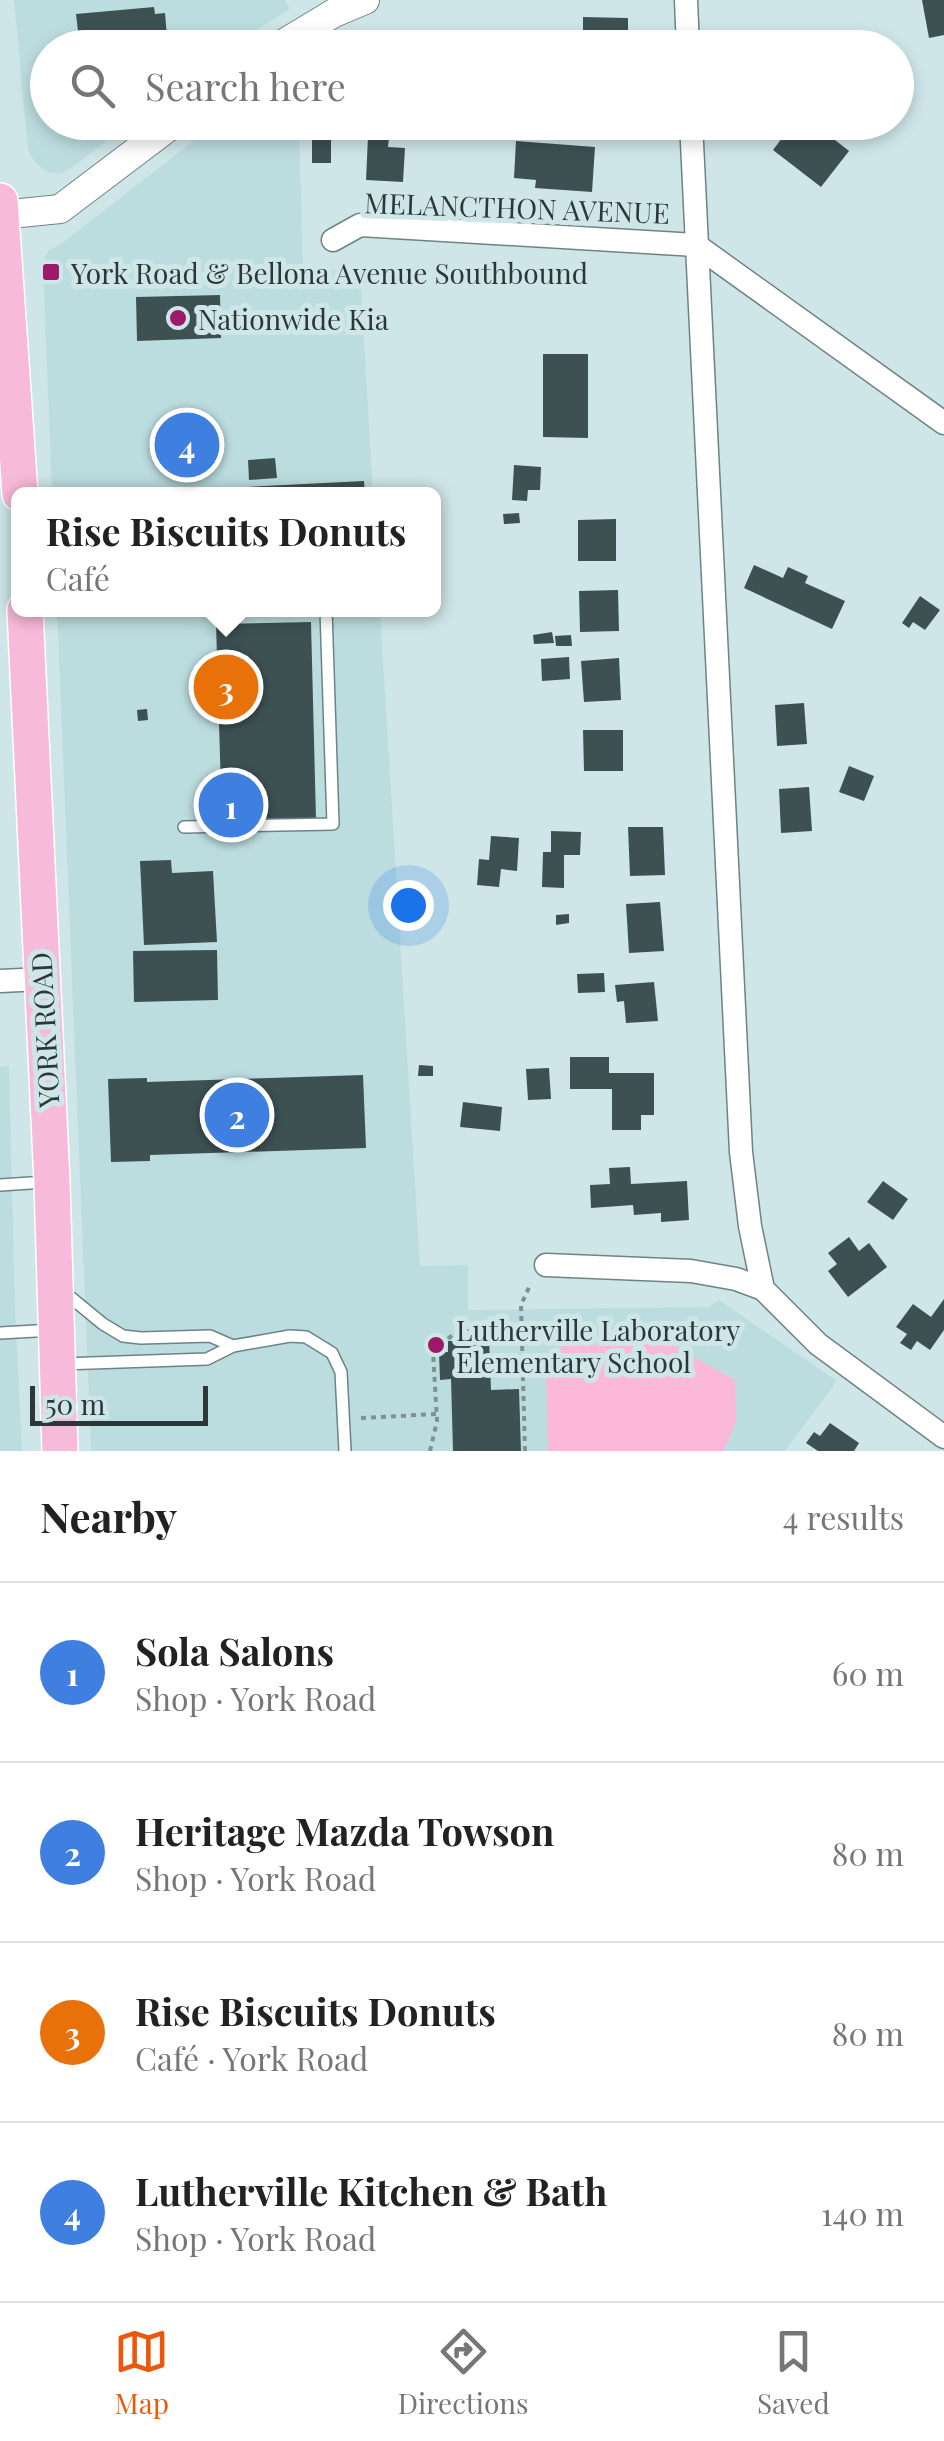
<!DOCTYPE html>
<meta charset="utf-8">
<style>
body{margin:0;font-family:"Playfair Display",serif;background:#f2f2f2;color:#222}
.scale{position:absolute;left:30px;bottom:25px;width:178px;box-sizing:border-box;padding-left:10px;border:5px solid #2e3738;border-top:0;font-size:28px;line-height:35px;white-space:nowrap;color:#2e3738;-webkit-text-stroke:8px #cfe6e8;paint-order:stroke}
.you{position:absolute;left:408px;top:905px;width:35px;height:35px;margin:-25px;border:8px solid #fff;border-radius:50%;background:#1a73e8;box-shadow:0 0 0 15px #1a73e833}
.badge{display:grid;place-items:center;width:65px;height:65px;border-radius:50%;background:#ea580c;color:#fff;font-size:32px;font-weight:700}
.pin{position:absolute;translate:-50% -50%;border:5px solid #fff;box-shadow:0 2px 10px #0006}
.popup{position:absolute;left:11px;top:487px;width:430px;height:130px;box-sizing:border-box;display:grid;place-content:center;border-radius:15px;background:#fff;filter:drop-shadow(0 2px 8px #0005);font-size:32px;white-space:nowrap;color:#767676}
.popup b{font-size:38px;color:#222}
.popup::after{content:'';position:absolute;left:50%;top:100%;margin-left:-20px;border:20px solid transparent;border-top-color:#fff}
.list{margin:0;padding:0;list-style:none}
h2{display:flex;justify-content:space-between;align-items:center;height:130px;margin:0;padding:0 40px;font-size:42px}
h2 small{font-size:32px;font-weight:400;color:#767676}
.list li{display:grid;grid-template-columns:65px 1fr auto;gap:30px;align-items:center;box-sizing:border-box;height:180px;padding:0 40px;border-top:2px solid #e0e0e0}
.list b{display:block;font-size:38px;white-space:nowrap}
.list p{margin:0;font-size:32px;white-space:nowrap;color:#767676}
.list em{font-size:32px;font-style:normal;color:#767676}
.icon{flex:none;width:55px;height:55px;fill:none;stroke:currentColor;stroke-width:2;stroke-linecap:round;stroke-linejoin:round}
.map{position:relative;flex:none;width:944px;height:1451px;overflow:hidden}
.search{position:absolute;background:#fff;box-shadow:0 5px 15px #0003;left:30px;right:30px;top:30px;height:110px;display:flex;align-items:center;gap:25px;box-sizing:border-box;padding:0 35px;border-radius:55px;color:#767676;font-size:38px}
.sheet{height:850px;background:#fff}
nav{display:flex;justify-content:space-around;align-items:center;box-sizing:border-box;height:140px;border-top:2px solid #e0e0e0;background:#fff;font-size:28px;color:#767676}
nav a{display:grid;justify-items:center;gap:5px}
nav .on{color:#ea580c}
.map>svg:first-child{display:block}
</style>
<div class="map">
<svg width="944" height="1451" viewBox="0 0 944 1451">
<rect width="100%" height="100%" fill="#cfe6e8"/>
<g fill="#bcdde0">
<polygon points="14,0 285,0 290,9 228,47 48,48 48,122 130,123 70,169 60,174 48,172 42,168 33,160 28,149"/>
<polygon points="217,123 299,123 303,269 360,270 373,494 52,494 43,270 45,257 49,250 62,243"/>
<polygon points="57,610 380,610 420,1266 468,1265 468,1310 708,1307 719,1300 837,1381 785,1451 91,1451"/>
<polygon points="9,1066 15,1304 22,1451 0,1451 0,1067"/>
</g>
<polygon fill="#fbb8d8" points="669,1343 735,1380 736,1421 724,1451 548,1451 546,1364 564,1345"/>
<g fill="#3d5153">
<polygon points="922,0 944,0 944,35 929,38"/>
<polygon points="154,7 155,14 165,13 168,48 80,48 76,14"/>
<polygon points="583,17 628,18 628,48 602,48 602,45 583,44"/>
<rect x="312" y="122" width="19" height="41"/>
<polygon points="794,122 812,122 849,151 821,187 773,150"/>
<polygon points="368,137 389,138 388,147 405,148 403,182 366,180"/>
<polygon points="516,141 595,147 592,192 535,188 536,180 514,178"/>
<polygon points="220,295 221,338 137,341 136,297"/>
<polygon points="543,354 588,354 588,438 543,437"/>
<polygon points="207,428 210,458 166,461 164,431"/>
<polygon points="275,458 277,478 249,480 248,460"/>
<polygon points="514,465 541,467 540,490 528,490 527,501 512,500"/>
<polygon points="364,481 365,494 165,494 165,491"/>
<polygon points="519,513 520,523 504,524 503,514"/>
<polygon points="616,519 616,561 578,561 578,520"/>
<polygon points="754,565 783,578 788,567 808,576 805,583 845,601 832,629 744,588"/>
<polygon points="618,590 619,631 580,632 579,591"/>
<polygon points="920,596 940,610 925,630 913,622 909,628 902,623"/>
<polygon points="311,622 316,819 222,822 216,624"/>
<polygon points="552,632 554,643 534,644 533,635"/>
<polygon points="571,635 572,646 556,646 555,636"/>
<polygon points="569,657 570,679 542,681 541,659"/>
<polygon points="619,658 621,700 584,702 581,661"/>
<polygon points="804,703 807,744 777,746 775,705"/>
<polygon points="147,709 148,720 138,721 137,710"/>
<polygon points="583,730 623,730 623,771 584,771"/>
<polygon points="849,766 874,776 864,801 839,792"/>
<polygon points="809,787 812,831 781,833 779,789"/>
<polygon points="628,827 663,827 665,875 630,876"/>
<polygon points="551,831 581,832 580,855 564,855 564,888 542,887 543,852 551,852"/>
<polygon points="491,836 519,838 517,871 501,869 499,887 477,885 479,859 489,860"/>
<polygon points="171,860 172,873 213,871 217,942 144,945 140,861"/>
<polygon points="660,902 664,951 629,953 626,904"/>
<polygon points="569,914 569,923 556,925 556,915"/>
<polygon points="217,950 218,1000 134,1002 133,951"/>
<polygon points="604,973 605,992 578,993 577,974"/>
<polygon points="654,982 658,1021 626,1023 624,1001 617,1002 615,985"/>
<polygon points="570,1057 609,1057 609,1073 654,1073 654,1115 641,1115 641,1130 612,1130 612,1089 570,1089"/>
<polygon points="419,1065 433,1066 433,1076 418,1076"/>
<polygon points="549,1068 551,1099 528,1100 526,1069"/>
<polygon points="363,1075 366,1148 150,1155 150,1161 111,1162 108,1079 147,1078 147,1082"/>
<polygon points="463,1102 502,1107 500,1131 460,1127"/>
<polygon points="630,1167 631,1184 687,1181 689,1220 661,1222 661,1213 634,1215 633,1205 591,1208 590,1185 610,1184 609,1168"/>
<polygon points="883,1181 908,1199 893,1220 867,1202"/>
<polygon points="849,1237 859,1251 869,1243 887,1267 848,1297 828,1271 837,1264 828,1253"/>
<polygon points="944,1299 944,1330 930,1350 917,1341 911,1350 900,1343 907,1334 896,1327 913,1304 931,1317"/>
<polygon points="480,1333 480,1339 489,1338 491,1390 519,1389 521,1451 453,1451 451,1379 440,1380 439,1352 448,1352 448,1341 458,1341 458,1334"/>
<polygon points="830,1423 859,1443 854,1451 818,1451 806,1443 814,1432 820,1436"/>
</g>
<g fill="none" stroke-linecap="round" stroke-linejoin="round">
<defs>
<g id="service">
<polyline points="184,827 333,824 326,610"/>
<polyline points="0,1185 46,1182"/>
<polyline points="64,1292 103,1324 123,1336 141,1338 210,1336 233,1346"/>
<polyline points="0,1333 53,1330"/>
<polyline points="62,1364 207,1359 233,1346 290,1336 306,1337 332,1353 341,1372 345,1451"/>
</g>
<g id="minor">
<polyline points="686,0 688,48"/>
<polyline points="691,122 741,1152 750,1226 763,1289"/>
<polyline points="333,240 360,225 696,245 944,423"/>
<polyline points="0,981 42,979"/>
<polyline points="546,1265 691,1271 736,1279 763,1289 818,1344 944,1437"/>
</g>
<g id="tertiary">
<polyline points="276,48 334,13 365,0"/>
<polyline points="0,215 60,209 175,122"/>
</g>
<g id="primary">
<polyline points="0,201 20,494"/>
<polyline points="25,610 52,1182 60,1451"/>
</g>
</defs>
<use href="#service" stroke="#6e8385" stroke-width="14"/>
<use href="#minor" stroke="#6e8385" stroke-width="25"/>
<use href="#tertiary" stroke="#6e8385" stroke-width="30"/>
<use href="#primary" stroke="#fff" stroke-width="38"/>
<g stroke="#819193" stroke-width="4" stroke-dasharray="5 5" stroke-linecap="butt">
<polyline points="361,1418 437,1414"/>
<polyline points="430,1451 437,1421 433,1352 456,1332 521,1329"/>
<polyline points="525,1451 521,1305 531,1283"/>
</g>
<use href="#service" stroke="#fff" stroke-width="11"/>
<use href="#minor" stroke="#fff" stroke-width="22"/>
<use href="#tertiary" stroke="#fff" stroke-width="28"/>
<use href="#primary" stroke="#f8bada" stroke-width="35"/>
</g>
<g fill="#9d1a6b" stroke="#cfe6e8" stroke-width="4">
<rect x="41" y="262" width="20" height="20" rx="5"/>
<circle cx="178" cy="318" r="10"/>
<circle cx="436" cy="1345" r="10"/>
</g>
<g text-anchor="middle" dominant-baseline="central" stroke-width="10" stroke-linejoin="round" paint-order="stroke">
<g font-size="28" fill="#2e3738" stroke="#cfe6e8">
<text transform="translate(517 207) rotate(2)">MELANCTHON AVENUE</text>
<text transform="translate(44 1030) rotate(-93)">YORK ROAD</text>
</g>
<g font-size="28" fill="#2e3738" stroke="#cfe6e8" text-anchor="start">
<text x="71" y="272">York Road &amp; Bellona Avenue Southbound</text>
<text x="198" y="318">Nationwide Kia</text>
<text x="456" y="1329">Lutherville Laboratory<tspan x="456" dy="32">Elementary School</tspan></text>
</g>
</g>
</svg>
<div class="scale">50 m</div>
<div class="you"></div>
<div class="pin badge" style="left:231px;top:805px;background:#3f7fe0">1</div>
<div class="pin badge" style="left:237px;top:1115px;background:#3f7fe0">2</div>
<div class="pin badge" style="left:226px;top:687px;background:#e8710a">3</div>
<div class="popup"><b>Rise Biscuits Donuts</b>Café</div>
<div class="pin badge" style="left:187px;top:445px;background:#3f7fe0">4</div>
<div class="search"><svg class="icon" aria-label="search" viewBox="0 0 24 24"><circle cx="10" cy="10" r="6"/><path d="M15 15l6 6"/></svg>Search here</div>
</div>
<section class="sheet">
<h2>Nearby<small>4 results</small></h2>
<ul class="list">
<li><span class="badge" style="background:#3f7fe0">1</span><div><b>Sola Salons</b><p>Shop · York Road</p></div><em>60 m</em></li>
<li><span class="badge" style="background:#3f7fe0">2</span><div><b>Heritage Mazda Towson</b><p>Shop · York Road</p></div><em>80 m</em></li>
<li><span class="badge" style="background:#e8710a">3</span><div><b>Rise Biscuits Donuts</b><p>Café · York Road</p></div><em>80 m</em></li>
<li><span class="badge" style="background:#3f7fe0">4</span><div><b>Lutherville Kitchen &amp; Bath</b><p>Shop · York Road</p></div><em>140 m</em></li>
</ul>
</section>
<nav>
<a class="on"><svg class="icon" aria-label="map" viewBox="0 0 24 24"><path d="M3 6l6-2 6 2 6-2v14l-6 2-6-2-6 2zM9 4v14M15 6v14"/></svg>Map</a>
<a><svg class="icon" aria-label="directions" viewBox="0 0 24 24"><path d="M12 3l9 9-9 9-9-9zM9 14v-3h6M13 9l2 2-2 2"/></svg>Directions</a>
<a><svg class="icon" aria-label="saved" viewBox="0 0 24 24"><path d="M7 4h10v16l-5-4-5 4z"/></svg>Saved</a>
</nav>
